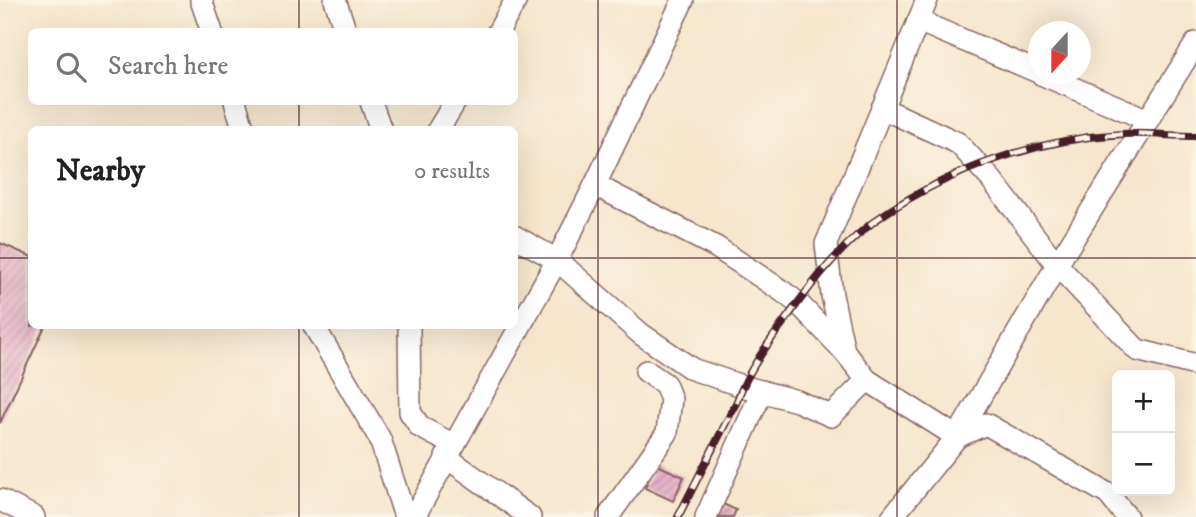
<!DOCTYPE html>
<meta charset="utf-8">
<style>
body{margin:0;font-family:"IM FELL DW Pica",serif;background:#f2f2f2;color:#222}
.controls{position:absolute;right:21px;bottom:21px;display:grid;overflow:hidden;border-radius:10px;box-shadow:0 7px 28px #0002}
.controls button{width:63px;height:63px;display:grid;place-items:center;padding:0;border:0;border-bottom:2px solid #e0e0e0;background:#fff;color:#222;font:35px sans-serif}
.compass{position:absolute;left:1028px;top:21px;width:63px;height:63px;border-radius:50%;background:#fff;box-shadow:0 7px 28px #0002;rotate:201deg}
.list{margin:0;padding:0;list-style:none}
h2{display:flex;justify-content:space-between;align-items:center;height:91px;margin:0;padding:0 28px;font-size:30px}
h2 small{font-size:23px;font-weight:400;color:#767676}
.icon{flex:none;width:38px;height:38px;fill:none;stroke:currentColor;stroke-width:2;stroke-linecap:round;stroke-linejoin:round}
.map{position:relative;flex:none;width:1196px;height:517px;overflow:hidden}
.search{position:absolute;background:#fff;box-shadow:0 7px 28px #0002;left:28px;top:28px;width:490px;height:77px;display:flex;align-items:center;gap:18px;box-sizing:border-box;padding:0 24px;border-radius:10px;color:#767676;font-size:26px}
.panel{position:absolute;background:#fff;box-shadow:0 7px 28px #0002;left:28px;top:126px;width:490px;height:203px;border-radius:10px}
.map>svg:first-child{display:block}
</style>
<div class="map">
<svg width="1196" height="517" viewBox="0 0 1196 517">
<defs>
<pattern id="building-hatch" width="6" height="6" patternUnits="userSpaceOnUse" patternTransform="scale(1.75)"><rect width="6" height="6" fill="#e5b1c8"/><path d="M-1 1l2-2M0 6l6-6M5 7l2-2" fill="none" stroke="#bc8fa3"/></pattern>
</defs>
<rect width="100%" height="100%" fill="#fcf5e5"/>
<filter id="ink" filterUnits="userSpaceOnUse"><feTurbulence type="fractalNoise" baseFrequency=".0143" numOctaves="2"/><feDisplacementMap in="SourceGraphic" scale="14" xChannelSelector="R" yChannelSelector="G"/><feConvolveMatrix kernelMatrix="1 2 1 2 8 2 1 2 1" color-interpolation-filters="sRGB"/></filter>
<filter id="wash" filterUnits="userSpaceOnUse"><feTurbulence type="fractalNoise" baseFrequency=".00686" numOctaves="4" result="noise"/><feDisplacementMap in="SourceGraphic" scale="28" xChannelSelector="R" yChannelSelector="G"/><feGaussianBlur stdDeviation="1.57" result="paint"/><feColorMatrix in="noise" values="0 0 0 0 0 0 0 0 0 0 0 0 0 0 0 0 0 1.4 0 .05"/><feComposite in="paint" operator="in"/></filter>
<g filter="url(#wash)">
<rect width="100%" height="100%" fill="#f5e6cc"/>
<g id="blocks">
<g fill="url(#building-hatch)">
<polygon points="0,243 32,257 32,326 45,326 0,423"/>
<polygon points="655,464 684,477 673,501 645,488"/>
<polygon points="723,504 736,510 733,517 717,517"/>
</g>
</g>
</g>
<g filter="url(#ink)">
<use href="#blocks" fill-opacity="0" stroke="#866563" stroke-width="2"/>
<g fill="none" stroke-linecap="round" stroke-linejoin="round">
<defs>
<g id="minor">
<polyline points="201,0 212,32"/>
<polyline points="335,0 346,32"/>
<polyline points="918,21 1038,72"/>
<polyline points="498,32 516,0"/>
<polyline points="1041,74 1148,120"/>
<polyline points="235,102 244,130"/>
<polyline points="371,102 381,130"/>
<polyline points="882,108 958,143 991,179 1057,265 1137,350 1196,365"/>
<polyline points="438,130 455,102"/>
<polyline points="595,185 716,247 782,291 798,303 844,351 867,380 957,437"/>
<polyline points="514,236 557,260 641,334 692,369 742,386 797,401 831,416 867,380"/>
<polyline points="314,326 380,439 405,517"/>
<polyline points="409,326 410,412 420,427 454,445"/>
<polyline points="844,351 832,295 826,244 927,0"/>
<polyline points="957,437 986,424 1108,494 1127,517"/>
<polyline points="446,457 530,517"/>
<polyline points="0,500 34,517"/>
<polyline points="414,517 557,260 595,185 683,0"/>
<polyline points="608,517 667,433 671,399 665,384 646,371"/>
<polyline points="706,517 762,391"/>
<polyline points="892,517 957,437 1057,265 1196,43"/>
</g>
</defs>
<use href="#minor" stroke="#866563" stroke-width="24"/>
<use href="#minor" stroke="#fff" stroke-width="21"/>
<defs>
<path id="rail" d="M678,517L737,401C748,370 769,342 789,315C815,279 846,240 883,215C953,168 1038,139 1122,134C1146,133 1172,136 1196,136"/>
</defs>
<use href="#rail" stroke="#4a1f2b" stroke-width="8"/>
<use href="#rail" stroke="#fcf5e5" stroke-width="5" stroke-dasharray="16" stroke-linecap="butt"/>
</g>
</g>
<path fill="none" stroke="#4a1f2b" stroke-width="2" stroke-opacity="0.55" d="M299,0V32M598,0V517M897,0V517M299,102V130M0,258H32M514,258H1196M299,326V517"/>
</svg>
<div class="controls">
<button>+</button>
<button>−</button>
</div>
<svg class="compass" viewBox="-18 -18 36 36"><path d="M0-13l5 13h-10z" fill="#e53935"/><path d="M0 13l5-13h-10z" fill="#767676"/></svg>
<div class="search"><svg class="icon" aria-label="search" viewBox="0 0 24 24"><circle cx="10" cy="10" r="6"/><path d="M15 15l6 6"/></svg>Search here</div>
<section class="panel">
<h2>Nearby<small>0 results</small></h2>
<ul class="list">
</ul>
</section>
</div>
